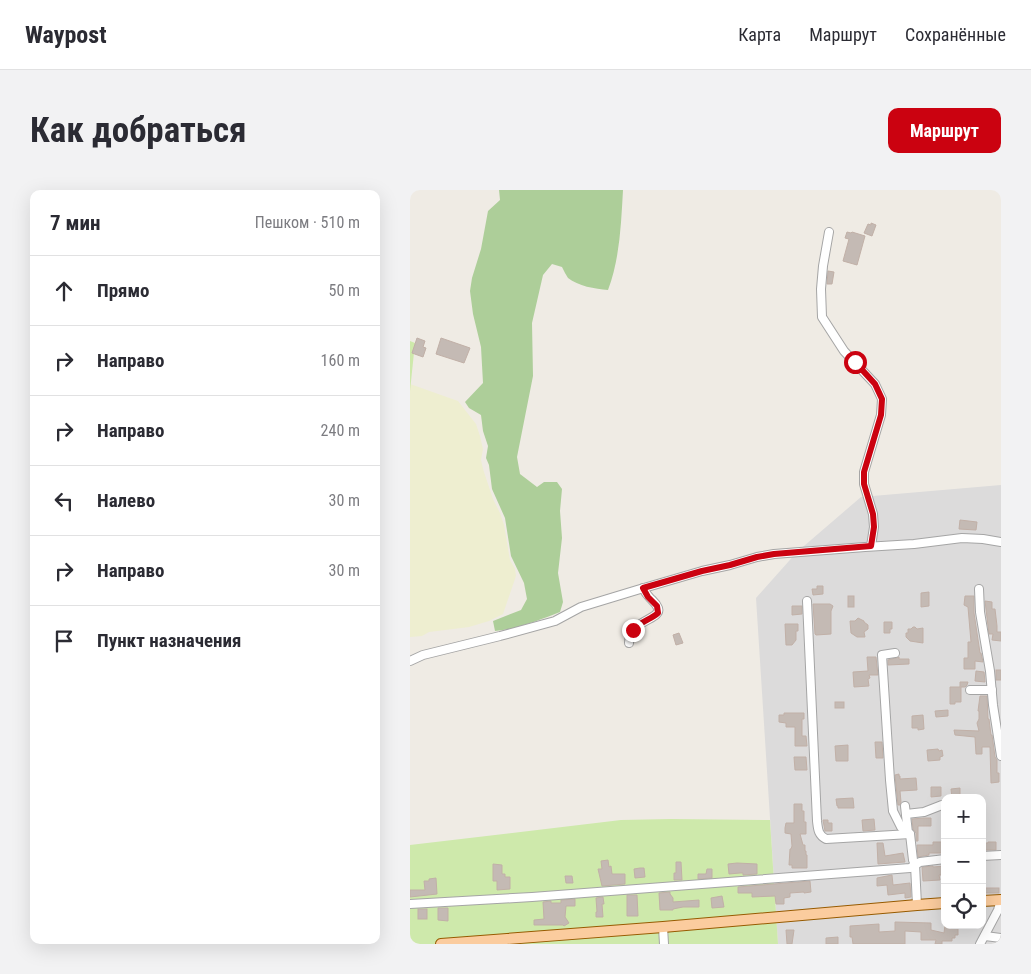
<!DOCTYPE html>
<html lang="ru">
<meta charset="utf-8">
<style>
body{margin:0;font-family:"Roboto Condensed",sans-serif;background:#f2f2f3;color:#2b2b33}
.controls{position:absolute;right:15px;bottom:15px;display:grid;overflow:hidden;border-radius:10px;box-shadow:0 5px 20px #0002}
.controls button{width:45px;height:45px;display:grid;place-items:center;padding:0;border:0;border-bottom:1px solid #e1e1e2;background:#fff;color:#2b2b33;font:25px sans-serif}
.stop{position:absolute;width:15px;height:15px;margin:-11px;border:4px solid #cb0210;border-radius:50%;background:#fff}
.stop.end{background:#cb0210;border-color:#fff;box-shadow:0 1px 5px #0008}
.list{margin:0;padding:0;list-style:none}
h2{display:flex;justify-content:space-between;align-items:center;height:65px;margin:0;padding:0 20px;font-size:21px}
h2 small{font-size:16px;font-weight:400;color:#7c7c81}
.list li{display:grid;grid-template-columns:32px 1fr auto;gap:15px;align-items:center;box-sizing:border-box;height:70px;padding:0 20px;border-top:1px solid #e1e1e2}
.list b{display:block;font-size:19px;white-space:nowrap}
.list em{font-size:16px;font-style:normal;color:#7c7c81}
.icon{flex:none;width:28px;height:28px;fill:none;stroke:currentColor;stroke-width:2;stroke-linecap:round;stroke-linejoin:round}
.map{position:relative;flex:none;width:591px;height:754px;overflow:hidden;border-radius:10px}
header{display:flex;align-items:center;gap:30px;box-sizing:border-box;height:70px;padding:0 25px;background:#fff;border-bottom:1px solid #e1e1e2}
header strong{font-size:24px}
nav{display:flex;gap:28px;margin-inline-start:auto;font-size:18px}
.intro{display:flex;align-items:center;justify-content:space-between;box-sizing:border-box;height:120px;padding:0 30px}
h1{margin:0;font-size:35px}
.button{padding:12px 22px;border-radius:10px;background:#cb0210;color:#fff;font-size:18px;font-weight:700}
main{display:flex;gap:30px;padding:0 30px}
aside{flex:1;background:#fff;border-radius:10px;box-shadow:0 5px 20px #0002}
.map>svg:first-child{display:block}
</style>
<header>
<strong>Waypost</strong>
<nav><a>Карта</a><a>Маршрут</a><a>Сохранённые</a></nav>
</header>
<div class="intro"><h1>Как добраться</h1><a class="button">Маршрут</a></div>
<main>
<aside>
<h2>7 мин<small>Пешком · 510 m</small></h2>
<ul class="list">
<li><svg class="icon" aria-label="ahead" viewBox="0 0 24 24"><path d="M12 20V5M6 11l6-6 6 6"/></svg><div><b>Прямо</b></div><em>50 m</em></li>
<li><svg class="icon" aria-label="right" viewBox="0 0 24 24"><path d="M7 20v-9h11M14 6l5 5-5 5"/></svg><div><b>Направо</b></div><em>160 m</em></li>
<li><svg class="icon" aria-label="right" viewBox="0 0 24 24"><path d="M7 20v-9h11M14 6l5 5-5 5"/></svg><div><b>Направо</b></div><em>240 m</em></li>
<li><svg class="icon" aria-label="left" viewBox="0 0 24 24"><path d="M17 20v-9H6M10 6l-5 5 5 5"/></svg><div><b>Налево</b></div><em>30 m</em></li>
<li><svg class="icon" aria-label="right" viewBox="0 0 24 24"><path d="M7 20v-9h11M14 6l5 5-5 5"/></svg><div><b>Направо</b></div><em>30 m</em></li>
<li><svg class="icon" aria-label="arrive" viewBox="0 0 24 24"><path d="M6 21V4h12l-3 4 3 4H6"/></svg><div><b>Пункт назначения</b></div></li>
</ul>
</aside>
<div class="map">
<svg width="591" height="754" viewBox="0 0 591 754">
<rect width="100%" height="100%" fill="#efebe4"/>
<path fill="#dcdbdb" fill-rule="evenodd" d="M591,295V754H368L346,408L387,362L451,307ZM535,608H572V735H535Z"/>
<polygon fill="#eeeed0" points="0,194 48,211 66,234 70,246 73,259 71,270 73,279 83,309 90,323 94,335 100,370 105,379 106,386 93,424 79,431 59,437 19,442 12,446 0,447"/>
<g fill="#cee9ab">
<polygon points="0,151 5,153 0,201"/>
<polygon points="261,629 360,630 368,754 0,754 0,655 211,630"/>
</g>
<path fill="#adce99" d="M89,0H213C211,34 210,68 198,100C185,99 168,96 158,88C156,85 154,81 152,77L142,74L133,85L122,133L123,186L107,267L110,284L127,297L134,292H147L152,299L150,321L152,348L148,383L153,412L150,422C129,430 108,439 85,441L83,431L111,420L117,409L114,393L101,366L95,328L82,299L79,275L76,268L78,256L73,241L71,225L59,218L55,212L73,193L71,157L63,124L60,101L62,88L71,59L78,21L90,10Z"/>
<g fill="#c4bab4" stroke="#c1b0a7">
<polygon points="461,33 466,35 462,46 454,43 458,34 461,35"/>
<polygon points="437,42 441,43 442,42 455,46 447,75 433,71 439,49 435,48"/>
<polygon points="418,81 424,82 422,94 417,94"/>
<polygon points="7,148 15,151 13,157 16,158 13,167 2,163"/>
<polygon points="31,148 60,158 54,173 26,164"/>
<polygon points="550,330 567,332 566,340 549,339"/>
<polygon points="407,396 413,396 413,404 403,405 402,399 407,399"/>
<polygon points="519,402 519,416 511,417 511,403"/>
<rect x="438" y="406" width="6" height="11"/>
<polygon points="555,406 564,406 564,423 570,463 571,463 573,472 565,471 565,479 554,479 554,468 558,468 558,452 561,452 558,417 554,415"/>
<polygon points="575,411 582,412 582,419 585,419 587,436 587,442 591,442 591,451 582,450 583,444 579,444"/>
<polygon points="403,414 420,414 423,416 421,421 421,444 406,445 405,444"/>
<polygon points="382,416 392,416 392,424 382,425"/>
<polygon points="448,428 454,431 454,432 458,435 458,439 454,442 455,447 447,447 441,443 440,431 445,431"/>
<polygon points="474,432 482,432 482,439 480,439 480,443 474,443"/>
<polygon points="375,434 388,434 388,441 386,441 386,450 382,455 376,455"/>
<polygon points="503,437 505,437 507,439 513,438 513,453 500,451 496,447 496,443 498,443 498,439 501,439"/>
<polygon points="269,443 273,453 266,455 263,445"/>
<polygon points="457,467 466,467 468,485 459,485 460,488 458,489 459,496 444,497 443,482 458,481"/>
<polygon points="489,467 489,469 499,469 499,474 478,475 478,470"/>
<rect x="586" y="480" width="5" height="10"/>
<polygon points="566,481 574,482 575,492 565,491"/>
<polygon points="550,492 558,492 557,495 555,497 551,497 551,512 545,512 545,514 540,514 540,497 550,497"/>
<polygon points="570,506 577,506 578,529 579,529 581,545 582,545 585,567 587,570 587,583 589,583 589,592 581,593 580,557 572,557 572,564 566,564 565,547 545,545 544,540 569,541 567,533 569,529 569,521 568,521"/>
<rect x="425" y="512" width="9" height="6"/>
<polygon points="538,520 538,526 526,527 525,521"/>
<polygon points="374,523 394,523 394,529 392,529 392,546 396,546 397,556 385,556 385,537 376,537 376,533 369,532 369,525 374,525"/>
<polygon points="513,525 514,539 508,540 508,538 502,538 502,526"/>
<polygon points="465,552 472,552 473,568 466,568"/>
<polygon points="438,555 438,571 426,571 425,556"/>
<polygon points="528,559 529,561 532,560 533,566 530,567 530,570 518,571 517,560"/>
<polygon points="384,567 396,567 397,580 385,580"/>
<polygon points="489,584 489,586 490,586 490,589 506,588 507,600 490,601 491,612 490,615 488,615 485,585"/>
<polygon points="521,597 531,597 531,606 521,607"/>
<polygon points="550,598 550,608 542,608 541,599"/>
<polygon points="443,608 444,618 428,618 428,616 427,616 426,609"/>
<polygon points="384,614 392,614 392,621 394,621 394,632 396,632 396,644 390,644 393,655 395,655 395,661 396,661 396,665 397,665 397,678 382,678 382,675 379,675 380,659 381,659 382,656 381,644 375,643 375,638 376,633 384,633"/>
<polygon points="514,628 521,628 521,636 508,636 508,651 506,651 506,643 503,639 502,629"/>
<polygon points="464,629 465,640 453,641 452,630"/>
<polygon points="413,630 418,630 418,633 422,633 422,641 415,641"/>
<polygon points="523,652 535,652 535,663 519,663 519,665 508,667 507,655 523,655"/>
<polygon points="578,652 586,652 586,660 575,660 575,653 578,653"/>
<polygon points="467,653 473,653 475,666 493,663 495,672 468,674"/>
<polygon points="198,670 199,677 201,676 202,684 215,684 215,694 192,696 188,679 192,679 191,671"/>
<polygon points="266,672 271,672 272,690 264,690 264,683 266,683"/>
<polygon points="327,673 347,674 347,684 333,685 333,683 330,683 319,684 318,674"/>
<polygon points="83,674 92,675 92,684 95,684 95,687 100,687 100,699 87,700 87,691 83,691"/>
<polygon points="523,676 523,677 535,676 535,685 529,685 530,690 513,691 512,677"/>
<polygon points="230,678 234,678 235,687 225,688 224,679"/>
<polygon points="297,679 302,679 302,688 288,689 288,684 296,684"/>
<polygon points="482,685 483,695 500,693 501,707 495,708 495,703 478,705 477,695 467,696 467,688"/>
<polygon points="155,686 162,686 163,693 156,693"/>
<polygon points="26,688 27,704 0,707 0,700 15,700 14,691 19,691 19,689"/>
<polygon points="400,691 401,702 394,703 394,702 380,703 380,707 374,708 374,714 366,714 365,706 342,707 342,703 328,703 328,697"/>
<rect x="572" y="698" width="17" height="5"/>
<polygon points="260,702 260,704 263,708 263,712 289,710 289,717 273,717 263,719 263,720 250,720 249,703"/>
<polygon points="217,705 227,705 228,726 217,726"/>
<polygon points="312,706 314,717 302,718 301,708"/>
<polygon points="193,707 194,714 192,714 193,727 186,727 186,722 187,722 186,708"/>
<polygon points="165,709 165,716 156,716 155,727 159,733 154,736 153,735 124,735 124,730 134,729 133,712 141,711 141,713 151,713 151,710"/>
<polygon points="28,718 38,718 38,731 28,730"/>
<rect x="8" y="719" width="9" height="10"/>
<polygon points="485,732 521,733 521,740 534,743 535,735 548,735 548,745 545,745 545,748 542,748 542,751 532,751 532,754 525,754 526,750 511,750 511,742 495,741 495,754 443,754 442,747 440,747 440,736 469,734 469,742 485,741"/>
<polygon points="376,740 384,740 382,754 377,754"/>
<polygon points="428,747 428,754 416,754 416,748"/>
</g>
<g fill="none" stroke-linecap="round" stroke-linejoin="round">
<defs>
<g id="minor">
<polyline points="419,42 413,76 411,99 412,127 434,161 465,194 472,209 471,225 454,282 454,294 463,324 464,337 461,356"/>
<polyline points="569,399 570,422 580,481 583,515 591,566"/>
<path d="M397,411L407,631C408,639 408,645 416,649L500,644"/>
<path d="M219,453C220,429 252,430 248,418C246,413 243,411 240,408C237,405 235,402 233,398"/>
<polyline points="485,463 472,465 480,590 483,621 491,637 500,644 503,670 505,675 507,715"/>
<polyline points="0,471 13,465 90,446 145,431 171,417 227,400 292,381 320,375 347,367 364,364 455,357 504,354 552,348 573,349 591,352"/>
<polyline points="560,500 582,500"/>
<polyline points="495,616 498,643"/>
<polyline points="496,624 514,622 532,615"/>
<polyline points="572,666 591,665"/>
<polyline points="0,714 122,707 500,678 510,672 535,669"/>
<polyline points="253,737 254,754"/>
<polyline points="575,746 591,748"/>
<polyline points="570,754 588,720 591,710"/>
</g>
<g id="major">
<polyline points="572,711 591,710"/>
<polyline points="31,754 253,737 507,715 535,713"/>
</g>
</defs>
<use href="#minor" stroke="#a5a5a5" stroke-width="10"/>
<use href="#major" stroke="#975b01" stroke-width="12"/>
<use href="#minor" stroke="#fff" stroke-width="8"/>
<use href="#major" stroke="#fbcc9e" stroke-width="10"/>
</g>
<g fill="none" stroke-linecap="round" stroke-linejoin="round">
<path stroke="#cb0210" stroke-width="6" d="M223,440C231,431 240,430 248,423L247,416L238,407L233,398L292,381L320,375L347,367L364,364L461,356L464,337L463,324L454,294V282L471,225L472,209L465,194L445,172"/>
</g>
</svg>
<div class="controls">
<button>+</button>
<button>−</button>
<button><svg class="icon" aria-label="locate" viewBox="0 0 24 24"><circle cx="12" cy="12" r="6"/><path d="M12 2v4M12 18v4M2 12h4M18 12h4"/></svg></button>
</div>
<div class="stop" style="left:445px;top:172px"></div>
<div class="stop end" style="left:223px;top:440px"></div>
</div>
</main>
